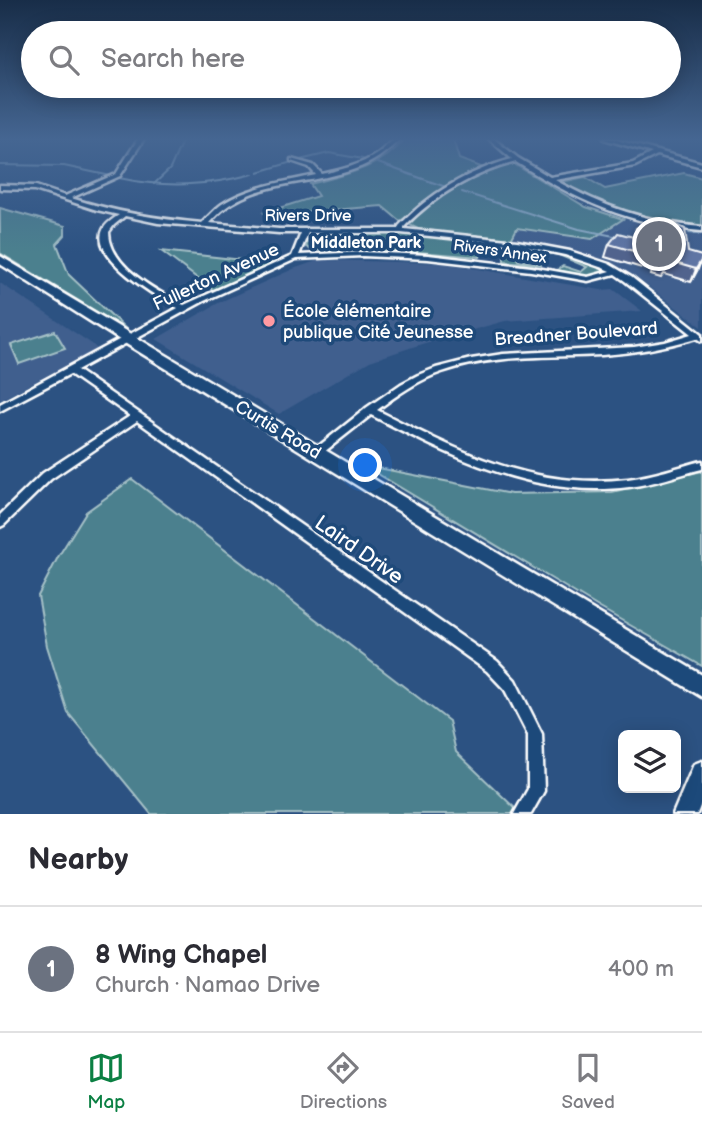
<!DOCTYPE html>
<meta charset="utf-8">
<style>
body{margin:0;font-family:"Balsamiq Sans",sans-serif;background:#f7f7f7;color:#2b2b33}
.controls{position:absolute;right:21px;bottom:21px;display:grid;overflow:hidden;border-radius:10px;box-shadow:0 4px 18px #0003}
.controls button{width:63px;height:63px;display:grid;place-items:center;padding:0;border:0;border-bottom:2px solid #e1e1e2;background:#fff;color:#2b2b33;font:35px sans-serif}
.you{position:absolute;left:366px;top:466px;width:24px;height:24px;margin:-18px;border:5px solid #fff;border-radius:50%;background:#1a73e8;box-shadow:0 0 0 10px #1a73e833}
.badge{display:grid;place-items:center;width:46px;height:46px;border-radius:50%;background:#0b8043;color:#fff;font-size:23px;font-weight:700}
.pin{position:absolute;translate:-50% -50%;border:4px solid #fff;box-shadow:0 2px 7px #0006}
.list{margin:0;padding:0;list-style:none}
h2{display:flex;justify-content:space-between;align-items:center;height:91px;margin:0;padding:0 28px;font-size:30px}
h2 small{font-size:23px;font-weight:400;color:#7c7c81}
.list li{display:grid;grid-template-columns:46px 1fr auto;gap:21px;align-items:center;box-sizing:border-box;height:126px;padding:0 28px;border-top:2px solid #e1e1e2}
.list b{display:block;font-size:26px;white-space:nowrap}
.list p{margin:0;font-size:23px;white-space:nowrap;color:#7c7c81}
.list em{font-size:23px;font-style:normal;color:#7c7c81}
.icon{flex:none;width:38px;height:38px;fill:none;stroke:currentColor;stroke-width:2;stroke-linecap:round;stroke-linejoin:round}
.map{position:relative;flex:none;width:702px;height:814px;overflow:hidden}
.search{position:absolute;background:#fff;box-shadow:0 4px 18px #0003;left:21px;right:21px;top:21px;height:77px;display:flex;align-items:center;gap:18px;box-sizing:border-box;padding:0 24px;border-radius:38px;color:#7c7c81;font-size:26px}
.sheet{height:217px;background:#fff}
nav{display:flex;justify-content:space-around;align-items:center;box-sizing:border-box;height:98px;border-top:2px solid #e1e1e2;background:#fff;font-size:19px;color:#7c7c81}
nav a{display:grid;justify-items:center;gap:4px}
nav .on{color:#0b8043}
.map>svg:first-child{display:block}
</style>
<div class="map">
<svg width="702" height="814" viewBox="0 0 702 814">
<rect width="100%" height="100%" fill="#2c5282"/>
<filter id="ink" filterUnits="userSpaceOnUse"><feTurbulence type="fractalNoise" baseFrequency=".0143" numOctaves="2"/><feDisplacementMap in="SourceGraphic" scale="14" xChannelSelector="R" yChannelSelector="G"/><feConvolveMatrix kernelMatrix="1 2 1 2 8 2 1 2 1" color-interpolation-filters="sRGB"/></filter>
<g filter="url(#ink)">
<g fill="#3f5f8e">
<polygon points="623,219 702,235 702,327 633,275 591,256 511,240 517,228 592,239"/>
<polygon points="319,260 443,263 601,290 613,289 642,311 505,321 425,343 370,361 279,414 156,339 220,302 293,269"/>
<polygon points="0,283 92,344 97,349 0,400"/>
</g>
<g fill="#4b808e" stroke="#a5c0c6" stroke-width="2">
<path d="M405,139H453L459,159L481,167L400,221L382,206L295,213H263L318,196L310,184C345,175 381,168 405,139Z"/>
<path d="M512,163L586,207L623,219L592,239L517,228L511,240L418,229L410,225C419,201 488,171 512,163Z"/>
<path d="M684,173L702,178V226C650,222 607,209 562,182L585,177L605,189Z"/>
<polygon points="0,208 65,226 65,235 57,244 69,275 127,330 0,253"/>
<path d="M373,233C412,234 582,244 604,271L591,277L557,270L563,266L581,272L587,267L559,255L523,249L516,256L518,260L542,265L504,261V251L483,248L480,257L417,252L312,250L306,247L309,236L313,234Z"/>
<polygon points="161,251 261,262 274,263 213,290"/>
<polygon points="55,331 65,348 19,364 11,345"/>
<polygon points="363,465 511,494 612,492 702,471 702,666 600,608"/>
<polygon points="132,479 449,721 456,752 521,814 151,814 68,713 47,646 38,596 58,557 86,512"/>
</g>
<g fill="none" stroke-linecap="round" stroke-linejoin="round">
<g stroke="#92b0cb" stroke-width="2">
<polyline points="300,160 329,153 363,159"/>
<polyline points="375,162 446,187"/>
<polyline points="0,165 64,166 111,176"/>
<polyline points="258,172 292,162"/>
<path d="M119,178C165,188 207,186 253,174"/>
<polyline points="154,184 170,169 183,139"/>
<polyline points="462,192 579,229 619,237"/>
<polyline points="689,233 702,234"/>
</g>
<defs>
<path id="minor" d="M138,139H144L120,176L71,198C115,212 156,219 202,223C208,217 215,209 222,204C250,186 285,182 316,175L309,167L291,161V159L313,165L322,174C340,170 361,165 377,154C385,149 390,139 400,139C387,152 373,163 355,169C313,185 262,180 225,208C219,212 214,218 209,223L279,229H398L399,226C430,193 468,171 512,159L489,139H494L518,158L550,177L633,163L652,153L604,139H613L702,163V167L657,155L635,166L555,180C603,207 647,222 702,227V231C630,225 576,200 516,162C473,173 435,195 404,227V229L517,241L570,251L609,264L631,277L702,334V341L697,338C665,347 634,353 602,355C548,358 493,354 442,372C418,380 397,395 377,410C460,452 533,490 628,479C653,476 678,467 702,461V469C678,475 654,484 629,487C535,499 452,457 371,415L319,456H311L310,453L364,410L366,408L401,384L418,375L436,368L471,359L503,354L634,347L665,342L692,334L625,281L615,274L588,281L531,271L428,259L363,256L296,259L204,301L77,370L497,661L515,680L542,734L544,791L531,814H514L528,789V735L505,690L487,671L137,421L51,479L4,525L0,527V515L43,473L130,416L70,374L0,411V404L178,308C158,298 90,258 103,230C106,223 113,219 119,215L97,210L35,190L0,189V185L36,186L65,196L116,174ZM125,216L158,223L279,233H301L292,256L184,305C156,291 109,266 109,232L114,225ZM308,233H401L517,245L565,255L603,268L610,271L588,277L531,267L428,255L363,252L299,255Z"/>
<g id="secondary">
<polygon points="0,256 702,675 702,697 123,342 0,264"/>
<polygon points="702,761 702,801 697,814 673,814 694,764"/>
</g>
</defs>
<use href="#minor" stroke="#fff" stroke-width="5"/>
<use href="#secondary" stroke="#fff" stroke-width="5"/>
<use href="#minor" fill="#1f4a7a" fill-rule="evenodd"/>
<use href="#secondary" fill="#1f4a7a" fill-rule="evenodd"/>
</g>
<polygon fill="#51648d" stroke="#fff" stroke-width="2" points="650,220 688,252 698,269 691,282 664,274 661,278 651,275 652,271 605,257 609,244 633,237 636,228 649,223"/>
<polygon fill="#425173" stroke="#fff" stroke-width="2" points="702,259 698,269 691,282 696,269"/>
<polygon fill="#5e74a4" stroke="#fff" stroke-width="2" points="650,220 671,222 685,229 688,252 702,256 702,259 696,269 668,261 666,265 655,262 658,258 609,244 618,233 637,238 636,228 645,223 651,224"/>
</g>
<linearGradient id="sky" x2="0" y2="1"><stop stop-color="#182d48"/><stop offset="0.55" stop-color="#456692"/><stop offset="1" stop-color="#456692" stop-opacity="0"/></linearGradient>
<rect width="702" height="253" fill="url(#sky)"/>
<circle fill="#ff9aa2" stroke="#1f4a7a" stroke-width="2.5" cx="269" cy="321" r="7"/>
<g text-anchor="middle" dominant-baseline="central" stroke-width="7" stroke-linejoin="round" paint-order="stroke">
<g font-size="16" fill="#fff" stroke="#1f4a7a">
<text x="308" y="216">Rivers Drive</text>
<text transform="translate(500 252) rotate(8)">Rivers Annex</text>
</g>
<g font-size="16" font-weight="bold" fill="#fff" stroke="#1f4a7a">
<text x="366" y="243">Middleton Park</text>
</g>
<g font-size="18" fill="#fff" stroke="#1f4a7a">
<text transform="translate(216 277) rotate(-25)">Fullerton Avenue</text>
<text transform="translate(576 334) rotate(-4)">Breadner Boulevard</text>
<text transform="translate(278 430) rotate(31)">Curtis Road</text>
</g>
<g font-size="18" fill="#fff" stroke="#1f4a7a" text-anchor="start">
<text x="283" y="311">École élémentaire<tspan x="283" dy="21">publique Cité Jeunesse</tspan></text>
</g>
<g font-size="21" fill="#fff" stroke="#1f4a7a">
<text transform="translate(359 550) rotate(35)">Laird Drive</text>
</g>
</g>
</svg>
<div class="controls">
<button><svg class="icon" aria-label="layers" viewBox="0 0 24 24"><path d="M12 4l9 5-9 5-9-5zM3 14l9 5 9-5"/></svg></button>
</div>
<div class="you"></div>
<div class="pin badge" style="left:659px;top:244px;background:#6b7280">1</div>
<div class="search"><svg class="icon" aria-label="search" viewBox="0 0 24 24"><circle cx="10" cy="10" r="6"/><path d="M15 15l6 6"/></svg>Search here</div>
</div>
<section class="sheet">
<h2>Nearby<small></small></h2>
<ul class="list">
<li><span class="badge" style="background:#6b7280">1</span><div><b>8 Wing Chapel</b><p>Church · Namao Drive</p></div><em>400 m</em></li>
</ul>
</section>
<nav>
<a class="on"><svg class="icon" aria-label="map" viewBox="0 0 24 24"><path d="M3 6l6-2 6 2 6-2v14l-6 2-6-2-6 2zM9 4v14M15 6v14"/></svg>Map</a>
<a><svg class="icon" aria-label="directions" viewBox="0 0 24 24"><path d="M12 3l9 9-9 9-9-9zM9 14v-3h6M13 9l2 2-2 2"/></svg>Directions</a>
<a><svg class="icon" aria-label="saved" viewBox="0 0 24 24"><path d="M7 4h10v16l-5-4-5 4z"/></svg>Saved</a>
</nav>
